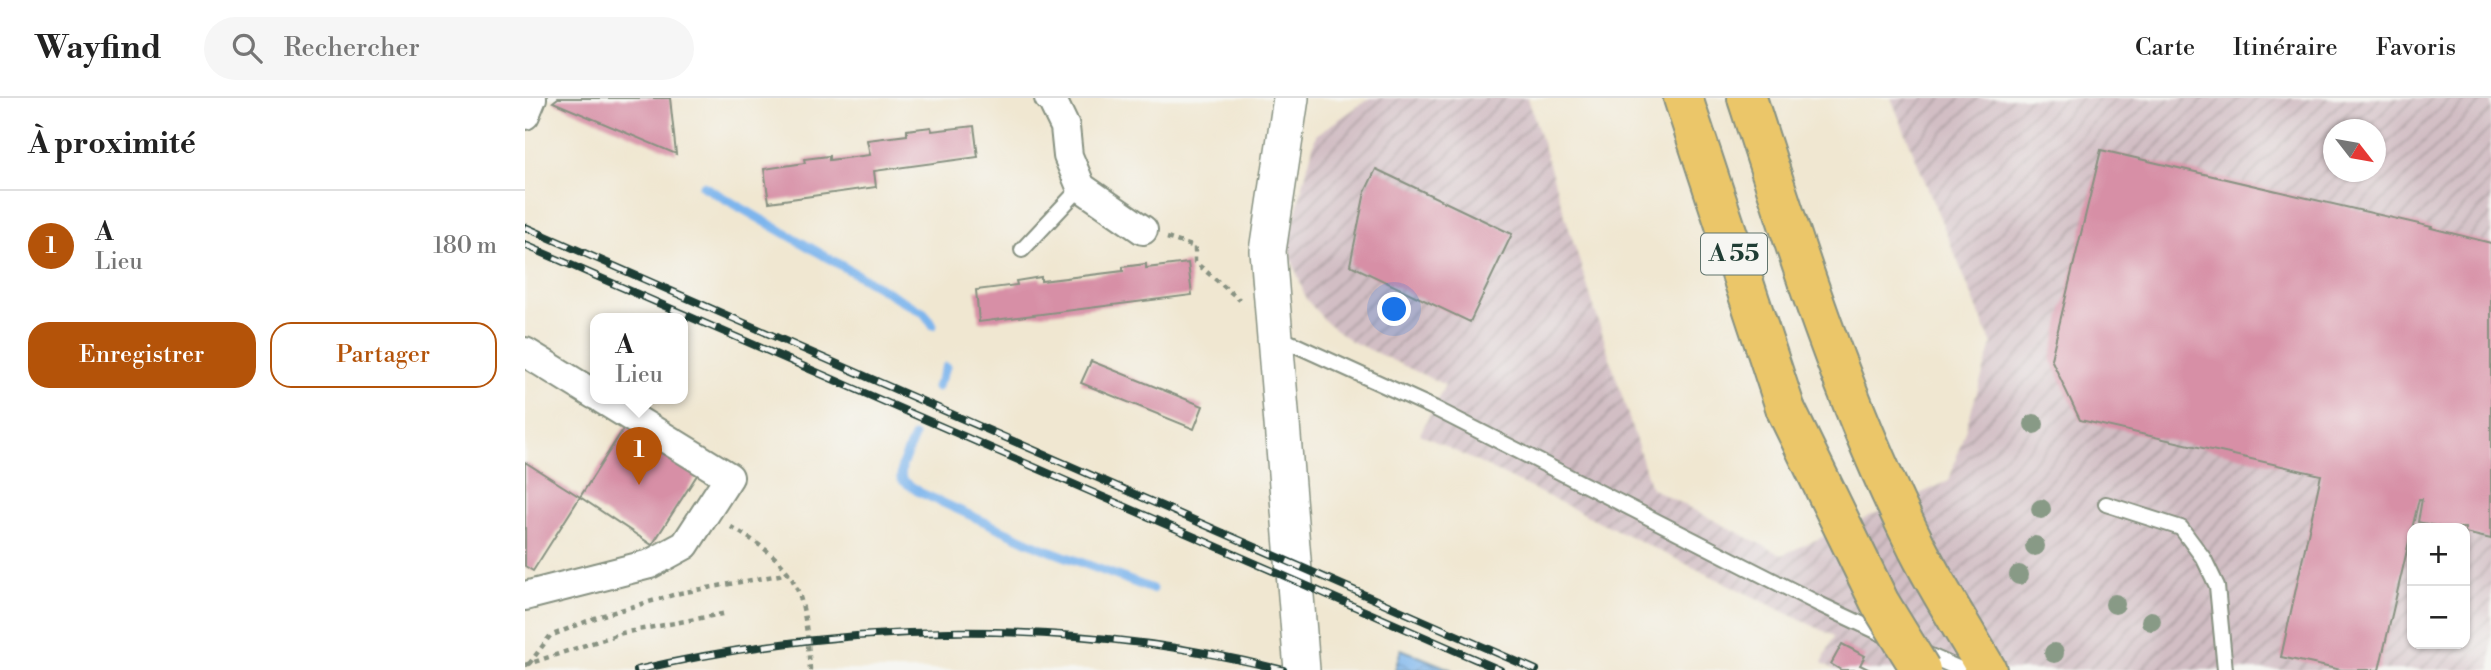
<!DOCTYPE html>
<html lang="fr">
<meta charset="utf-8">
<style>
body{margin:0;font-family:"Libre Bodoni",serif;background:#f6f6f6;color:#222}
.controls{position:absolute;right:21px;bottom:21px;display:grid;overflow:hidden;border-radius:14px;box-shadow:0 2px 5px #0004}
.controls button{width:63px;height:63px;display:grid;place-items:center;padding:0;border:0;border-bottom:2px solid #e0e0e0;background:#fff;color:#222;font:35px sans-serif}
.compass{position:absolute;left:1798px;top:21px;width:63px;height:63px;border-radius:50%;background:#fff;box-shadow:0 2px 5px #0004;rotate:121deg}
.you{position:absolute;left:870px;top:212px;width:24px;height:24px;margin:-18px;border:5px solid #fff;border-radius:50%;background:#1a73e8;box-shadow:0 0 0 10px #1a73e833}
.badge{display:grid;place-items:center;width:46px;height:46px;border-radius:50%;background:#b45309;color:#fff;font-size:23px;font-weight:700}
.pin{position:absolute;translate:-50% -58px;filter:drop-shadow(0 2px 4px #0008)}
.pin::after{content:'';position:absolute;top:37px;width:24px;height:21px;background:inherit;clip-path:polygon(0 0,100% 0,50% 100%)}
.popup{position:absolute;left:65px;top:215px;width:98px;height:91px;box-sizing:border-box;display:grid;place-content:center;border-radius:14px;background:#fff;filter:drop-shadow(0 2px 5px #0005);font-size:23px;white-space:nowrap;color:#767676}
.popup b{font-size:26px;color:#222}
.popup::after{content:'';position:absolute;left:50%;top:100%;margin-left:-14px;border:14px solid transparent;border-top-color:#fff}
.list{margin:0;padding:0;list-style:none}
h2{display:flex;justify-content:space-between;align-items:center;height:91px;margin:0;padding:0 28px;font-size:30px}
h2 small{font-size:23px;font-weight:400;color:#767676}
.list li{display:grid;grid-template-columns:46px 1fr auto;gap:21px;align-items:center;box-sizing:border-box;height:112px;padding:0 28px;border-top:2px solid #e0e0e0}
.list b{display:block;font-size:26px;white-space:nowrap}
.list p{margin:0;font-size:23px;white-space:nowrap;color:#767676}
.list em{font-size:23px;font-style:normal;color:#767676}
.actions{display:flex;gap:14px;padding:21px 28px}
.actions a{flex:1;padding:16px 0;border:2px solid #b45309;border-radius:21px;text-align:center;font-size:24px;color:#b45309}
.actions .main{background:#b45309;color:#fff}
.icon{flex:none;width:38px;height:38px;fill:none;stroke:currentColor;stroke-width:2;stroke-linecap:round;stroke-linejoin:round}
.map{position:relative;flex:none;width:1966px;height:572px;overflow:hidden}
header{display:flex;align-items:center;gap:42px;box-sizing:border-box;height:98px;padding:0 35px;background:#fff;border-bottom:2px solid #e0e0e0}
header strong{font-size:33px}
nav{display:flex;gap:38px;margin-inline-start:auto;font-size:24px}
.search{width:490px;height:63px;background:#f6f6f6;display:flex;align-items:center;gap:18px;box-sizing:border-box;padding:0 24px;border-radius:38px;color:#767676;font-size:26px}
main{display:flex}
aside{flex:1;background:#fff}
.map>svg:first-child{display:block}
</style>
<header>
<strong>Wayfind</strong>
<div class="search"><svg class="icon" aria-label="search" viewBox="0 0 24 24"><circle cx="10" cy="10" r="6"/><path d="M15 15l6 6"/></svg>Rechercher</div>
<nav><a>Carte</a><a>Itinéraire</a><a>Favoris</a></nav>
</header>
<main>
<aside>
<h2>À proximité<small></small></h2>
<ul class="list">
<li><span class="badge">1</span><div><b>A</b><p>Lieu</p></div><em>180 m</em></li>
</ul>
<div class="actions"><a class="main">Enregistrer</a><a>Partager</a></div>
</aside>
<div class="map">
<svg width="1966" height="572" viewBox="0 0 1966 572">
<defs>
<pattern id="industrial-furrows" width="10" height="10" patternUnits="userSpaceOnUse" patternTransform="scale(1.75)"><rect width="10" height="10" fill="#d2bec4"/><path d="M-1 1l2-2M0 10L10 0M9 11l2-2" fill="none" stroke="#aa9ca0"/></pattern>
<pattern id="water-waves" width="16" height="10" patternUnits="userSpaceOnUse" patternTransform="scale(1.75)"><rect width="16" height="10" fill="#7db5ed"/><path d="M0 5q4-4 8 0t8 0" fill="none" stroke="#6694c1"/></pattern>
</defs>
<rect width="100%" height="100%" fill="#f6f6f2"/>
<filter id="ink" filterUnits="userSpaceOnUse"><feTurbulence type="fractalNoise" baseFrequency=".0143" numOctaves="2"/><feDisplacementMap in="SourceGraphic" scale="14" xChannelSelector="R" yChannelSelector="G"/><feConvolveMatrix kernelMatrix="1 2 1 2 8 2 1 2 1" color-interpolation-filters="sRGB"/></filter>
<filter id="wash" filterUnits="userSpaceOnUse"><feTurbulence type="fractalNoise" baseFrequency=".00686" numOctaves="4" result="noise"/><feDisplacementMap in="SourceGraphic" scale="28" xChannelSelector="R" yChannelSelector="G"/><feGaussianBlur stdDeviation="1.57" result="paint"/><feColorMatrix in="noise" values="0 0 0 0 0 0 0 0 0 0 0 0 0 0 0 0 0 1.4 0 .05"/><feComposite in="paint" operator="in"/></filter>
<g filter="url(#wash)">
<rect width="100%" height="100%" fill="#f0e7d1"/>
<path fill="url(#industrial-furrows)" fill-rule="evenodd" d="M845,0H1003L1126,390L1257,457L1424,383L1467,247L1366,0H1966V572H1310L1297,565L1309,538L895,336L920,287L826,243L802,225L781,201L762,148L791,37ZM1808,32H1850V74H1808ZM1887,430H1940V546H1887Z"/>
<polygon fill="url(#water-waves)" stroke="#4e7990" stroke-width="2" points="876,551 927,572 870,572"/>
<g fill="none" stroke-linecap="round" stroke-linejoin="round">
<g stroke="#7db5ed" stroke-width="9">
<polyline points="178,88 399,215 408,227"/>
<polyline points="412,289 421,269"/>
<polyline points="389,339 377,367 376,381 394,394 515,449 627,491"/>
</g>
</g>
<g id="blocks">
<g fill="#d78fa6">
<polygon points="33,0 145,0 151,56 28,4"/>
<polygon points="449,28 453,59 349,73 351,89 244,104 239,71 280,65 279,61 304,58 304,62 345,57 342,42 382,37 382,32 406,29 407,33"/>
<polygon points="1576,52 1907,129 1906,130 1966,145 1966,441 1940,435 1940,430 1919,430 1893,424 1897,401 1894,401 1854,572 1816,572 1756,559 1796,377 1555,322 1526,261"/>
<polygon points="851,71 987,136 945,224 825,167 840,94"/>
<polygon points="663,165 667,197 454,224 451,192 492,187 491,183 516,179 516,183 598,173 598,169 621,166 621,170"/>
<polygon points="566,263 678,308 669,331 556,285"/>
<polygon points="101,327 174,374 127,447 55,399"/>
<polygon points="0,364 55,399 8,473 0,468"/>
<polygon points="1317,546 1340,558 1335,567 1345,572 1316,572 1306,566"/>
</g>
</g>
</g>
<g filter="url(#ink)">
<use href="#blocks" fill-opacity="0" stroke="#889282" stroke-width="2"/>
<g fill="none" stroke-linecap="round" stroke-linejoin="round">
<defs>
<g id="service">
<polyline points="497,152 556,89"/>
<polyline points="753,239 909,310 1294,506 1366,540"/>
<polyline points="1581,406 1656,430 1679,461 1692,488 1700,572"/>
<polyline points="1394,553 1437,572"/>
</g>
<g id="minor">
<polyline points="524,0 527,2 540,29 543,58 556,89 618,132"/>
<polyline points="0,17 7,0"/>
<polyline points="0,254 70,297"/>
<polyline points="0,498 125,466 160,447 204,379 77,301"/>
</g>
<polyline id="tertiary" points="766,0 743,153 777,572"/>
<g id="motorway">
<polyline points="1158,0 1261,312"/>
<path d="M1222,0C1271,153 1320,308 1393,452C1414,493 1439,532 1462,572"/>
</g>
</defs>
<use href="#service" stroke="#889282" stroke-width="18"/>
<use href="#minor" stroke="#889282" stroke-width="32"/>
<use href="#tertiary" stroke="#889282" stroke-width="38"/>
<use href="#motorway" stroke="#889282" stroke-width="42"/>
<g stroke="#889282" stroke-width="4.5" stroke-dasharray="5 5" stroke-linecap="butt">
<polyline points="642,140 670,149 670,164 715,202"/>
<path d="M206,429C277,470 279,493 285,571L282,572"/>
<polyline points="4,566 25,538 75,518 155,495 265,475"/>
<polyline points="0,567 97,535 202,515"/>
</g>
<use href="#service" stroke="#fff" stroke-width="14"/>
<use href="#minor" stroke="#fff" stroke-width="28"/>
<use href="#tertiary" stroke="#fff" stroke-width="35"/>
<use href="#motorway" stroke="#ebc669" stroke-width="38"/>
<defs>
<g id="rail">
<polyline points="0,129 1011,572"/>
<polyline points="0,147 975,572"/>
<path d="M112,572C323,523 547,519 758,572"/>
</g>
</defs>
<use href="#rail" stroke="#1f3d34" stroke-width="8"/>
<use href="#rail" stroke="#f6f6f2" stroke-width="5" stroke-dasharray="16" stroke-linecap="butt"/>
<defs>
<polyline id="motorway-bridge" points="1261,312 1355,505 1396,572"/>
</defs>
<use href="#motorway-bridge" stroke="#889282" stroke-width="42" stroke-linecap="butt"/>
<use href="#motorway-bridge" stroke="#ebc669" stroke-width="38"/>
</g>
<g fill="#889a86">
<circle cx="1509" cy="326" r="10"/>
<circle cx="1516" cy="411" r="10"/>
<circle cx="1510" cy="448" r="10"/>
<circle cx="1494" cy="477" r="10"/>
<circle cx="1590" cy="506" r="10"/>
<circle cx="1626" cy="523" r="10"/>
<circle cx="1529" cy="555" r="10"/>
</g>
</g>
<g text-anchor="middle" dominant-baseline="central" stroke-width="5" stroke-linejoin="round" paint-order="stroke">
<rect fill="#f6f6f2" stroke="#60746d" stroke-width="2" x="1176" y="135.5" width="66" height="41" rx="5"/>
<g font-size="24" font-weight="bold" fill="#1f3d34">
<text x="1209" y="156">A 55</text>
</g>
</g>
</svg>
<div class="controls">
<button>+</button>
<button>−</button>
</div>
<svg class="compass" viewBox="-18 -18 36 36"><path d="M0-13l5 13h-10z" fill="#e53935"/><path d="M0 13l5-13h-10z" fill="#767676"/></svg>
<div class="you"></div>
<div class="pin badge" style="left:114px;top:387px">1</div>
<div class="popup"><b>A</b>Lieu</div>
</div>
</main>
